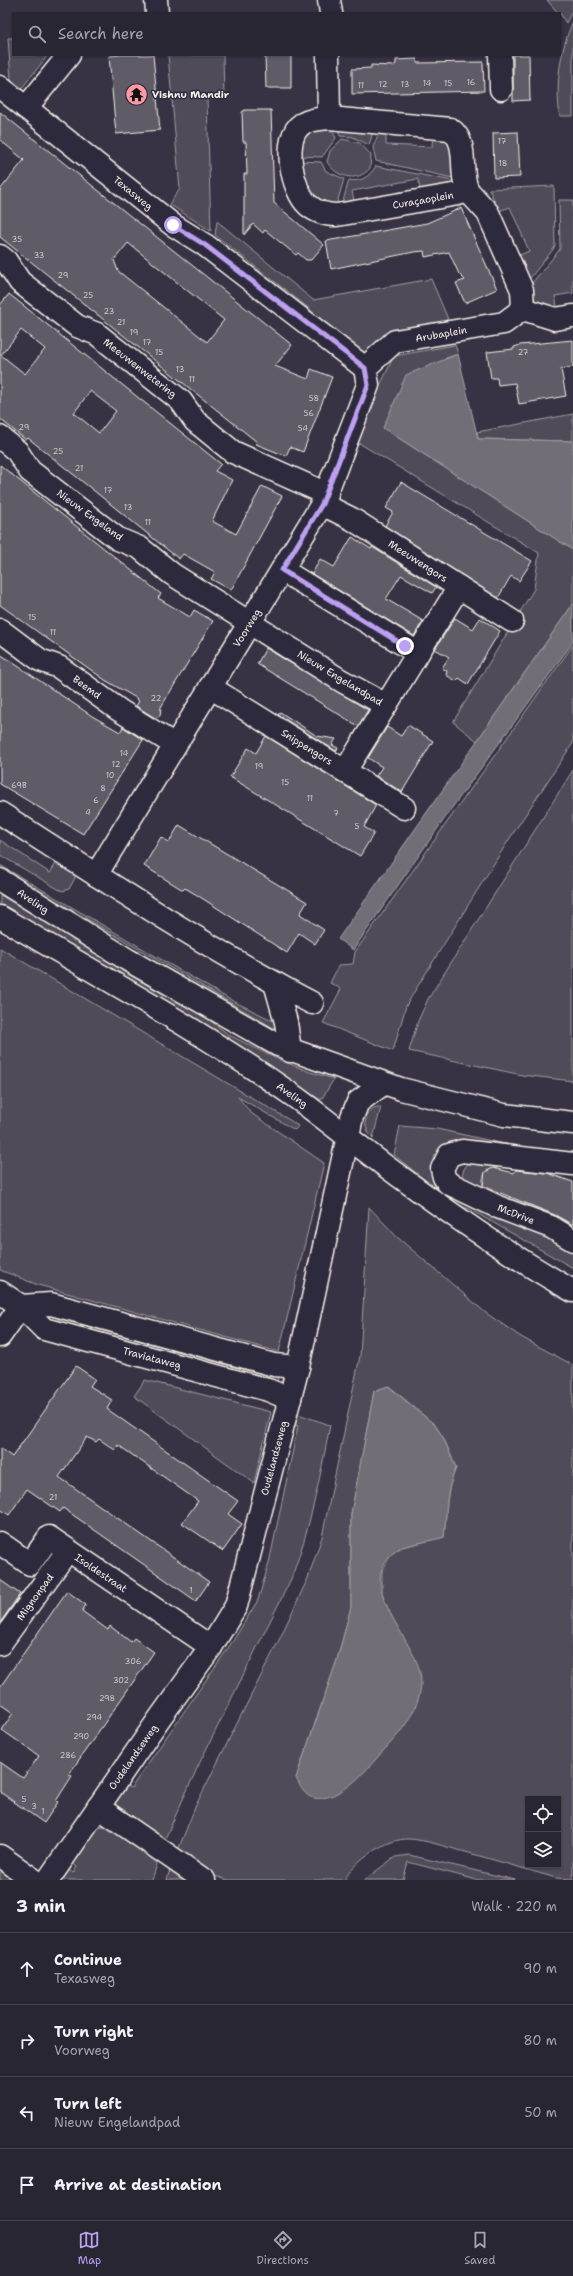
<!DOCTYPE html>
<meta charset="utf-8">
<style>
body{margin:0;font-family:"Shantell Sans",sans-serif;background:#35323f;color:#f1f3f6}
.controls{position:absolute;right:12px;bottom:12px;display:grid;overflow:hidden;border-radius:0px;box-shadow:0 1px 3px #0004}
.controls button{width:36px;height:36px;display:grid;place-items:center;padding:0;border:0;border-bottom:1px solid #45434e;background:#292633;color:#f1f3f6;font:20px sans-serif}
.stop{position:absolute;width:12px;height:12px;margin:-9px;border:3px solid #bca0f2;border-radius:50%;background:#fff}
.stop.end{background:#bca0f2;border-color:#fff;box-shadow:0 1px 4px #0008}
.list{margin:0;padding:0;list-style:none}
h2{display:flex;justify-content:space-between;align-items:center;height:52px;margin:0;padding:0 16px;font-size:17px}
h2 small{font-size:13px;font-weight:400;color:#a5a5ac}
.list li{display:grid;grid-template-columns:26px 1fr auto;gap:12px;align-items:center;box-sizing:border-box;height:72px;padding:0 16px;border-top:1px solid #45434e}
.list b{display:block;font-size:15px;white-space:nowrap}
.list p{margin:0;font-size:13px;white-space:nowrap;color:#a5a5ac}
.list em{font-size:13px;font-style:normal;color:#a5a5ac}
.icon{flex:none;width:22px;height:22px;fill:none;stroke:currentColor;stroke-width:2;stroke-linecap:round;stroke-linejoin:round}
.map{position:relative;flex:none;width:573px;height:1880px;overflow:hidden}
.search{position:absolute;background:#292633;box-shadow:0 1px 3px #0004;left:12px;right:12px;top:12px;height:44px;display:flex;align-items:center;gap:10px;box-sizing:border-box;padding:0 14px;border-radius:0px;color:#a5a5ac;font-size:15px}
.sheet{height:340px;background:#292633}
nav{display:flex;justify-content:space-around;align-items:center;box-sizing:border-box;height:56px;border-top:1px solid #45434e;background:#292633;font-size:11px;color:#a5a5ac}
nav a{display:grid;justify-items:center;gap:2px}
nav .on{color:#bca0f2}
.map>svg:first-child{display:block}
</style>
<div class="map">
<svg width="573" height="1880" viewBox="0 0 573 1880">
<rect width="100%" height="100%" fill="#373244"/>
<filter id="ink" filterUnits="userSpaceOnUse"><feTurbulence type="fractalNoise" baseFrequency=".025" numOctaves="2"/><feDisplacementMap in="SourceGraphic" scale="8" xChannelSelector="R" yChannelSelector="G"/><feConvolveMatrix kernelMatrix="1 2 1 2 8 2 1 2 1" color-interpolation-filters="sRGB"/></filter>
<g filter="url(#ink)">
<g fill="#504b59" stroke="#a29ea0" fill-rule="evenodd">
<polygon points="547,0 573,0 573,9 566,23 560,13 558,13"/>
<path d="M573,21V116H560C555,85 560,50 573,21Z"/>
<polygon points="8,38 13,38 13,55 48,55 22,88 11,80"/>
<polygon points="168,55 223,55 224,98 207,99 211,231 169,204 180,189"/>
<polygon points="330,126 336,138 322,157 299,156 305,133"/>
<polygon points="337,127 374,129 369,145 353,137 340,136"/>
<polygon points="380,130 386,130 386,145 432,147 433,132 451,140 457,179 376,161 373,147"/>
<path d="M342,139L360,143L371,155L370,168C358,183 337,178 327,162L330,151Z"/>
<polygon points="299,161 321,162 326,171 344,179 335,210 312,199"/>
<path d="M376,166L458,182V187L421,194L418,179L352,191L355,206L341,208L349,180C361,183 370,176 376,166Z"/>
<polygon points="554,186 555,247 526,283 515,257 529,251 510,207 499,211 489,189"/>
<polygon points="559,200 573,200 573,293 555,296 558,311 536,302 528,288 560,249"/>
<polygon points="217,221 313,300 431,279 448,319 367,356 309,318 311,310 215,235"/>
<polygon points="455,345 458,354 446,358 383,428 573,550 573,604 477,741 453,722 534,589 539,553 354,440 394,356"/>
<polygon points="573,414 573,441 478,439 477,432"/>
<polygon points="573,645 573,743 508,841 416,989 406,1006 393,1051 323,1023 341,989 330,983 339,965 353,964 355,952"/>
<polygon points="573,770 573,1081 522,1075 409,1051 418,1021 428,999"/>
<polygon points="0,840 50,873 57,862 75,874 75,878 69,889 63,891 58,889 0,855"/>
<polygon points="0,865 229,999 280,1024 277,1030 0,868"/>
<polygon points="0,895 195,1009 229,1035 275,1058 310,1072 334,1079 321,1100 0,907"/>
<polygon points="0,948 291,1121 298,1126 295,1130 238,1097 251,1113 324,1163 279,1352 38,1285 0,1270"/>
<path d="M377,1107H381L373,1138C363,1129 362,1111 377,1107Z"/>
<polygon points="400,1126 437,1129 519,1147 465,1146 439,1169 573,1244 573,1268 469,1209 456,1205 394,1155"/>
<polygon points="471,1159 499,1159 497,1168 493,1168 485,1172 482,1182 485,1189 460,1182 464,1169"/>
<path d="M369,1207L397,1237L486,1313L521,1337L573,1365V1879L556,1878C525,1869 494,1860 462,1851C445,1847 427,1840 409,1839C388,1838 353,1860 345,1880H228L201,1872L176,1855L196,1805L280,1638L308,1578L322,1537L360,1356ZM389,1386L435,1425L444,1439L456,1468C445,1493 447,1511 444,1537L402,1547L390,1555L382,1572V1592L388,1610L399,1630L296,1778L337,1660L351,1607V1514L374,1391ZM528,1799H558V1865H528Z"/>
<polygon points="60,1313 279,1374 276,1386 57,1325"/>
<polygon points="145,1380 271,1412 254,1483 134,1396"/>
<path d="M295,1413L330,1425C320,1478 310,1529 291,1579L200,1762L163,1843L115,1809L114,1802L124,1785L131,1788L233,1641L258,1600L269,1563L298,1426L292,1423Z"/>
<polygon points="101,1826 107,1826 159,1858 152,1880 58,1880 66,1868 73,1873 77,1867 71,1862 94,1829"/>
<polygon points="409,1855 515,1880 477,1880 408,1862 403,1880 364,1880 395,1857"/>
<polygon points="171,1865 195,1880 167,1880"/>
<polygon points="0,1870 15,1880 0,1880"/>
</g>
<g fill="#726e77" stroke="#a6a2a4">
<polygon points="458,354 478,439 573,441 573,550 383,428 406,375"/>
<polygon points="573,604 573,642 454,805 353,950 338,939"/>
<path d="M388,1386L435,1425L444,1439L456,1468C445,1493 447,1511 444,1537C436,1540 405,1545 400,1548C349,1579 412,1636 420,1672C426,1700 404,1730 385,1749C370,1765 354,1787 333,1795C312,1803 305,1797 296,1778L337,1660L351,1607V1514L374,1391Z"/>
</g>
<g fill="#5f5c67" stroke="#f4f1e8" fill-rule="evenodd">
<polygon points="124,55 153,55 160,130 116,134 109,56"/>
<polygon points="265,55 291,55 291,88 266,88"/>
<polygon points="513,55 529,55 530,100 513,101"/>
<polygon points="417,59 417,63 483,62 484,91 352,94 352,69 371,68 371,65 393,66 396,64 396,60"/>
<polygon points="245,110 271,110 274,203 324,245 311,260 306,260 298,253 296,255 265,230 263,233 253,224 244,235 244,174 247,174 246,142 243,142 242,112"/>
<path d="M0,112L292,345L275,366L308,379L311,369L332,377L303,452L290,447L286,456L256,444L257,442L0,237V190L24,160L0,140ZM128,243L224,320L207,342L118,271L114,260Z"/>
<polygon points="518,132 520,177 494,178 493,133"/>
<polygon points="461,208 497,289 465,303 456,283 465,280 459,274 449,252 425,257 424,251 414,252 331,269 326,241 427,223"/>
<path d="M9,294L221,464L215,471L232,480L212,521L236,534L262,486L282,496L231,590L211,579L215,572L183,554L179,559L28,438L26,440L0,419V305ZM21,330L45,349L25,374L1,355ZM90,391L116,411L99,433L74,413Z"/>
<polygon points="573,340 573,367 561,369 566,396 519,404 515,383 498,385 497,378 491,378 487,352 514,349 514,347 520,345"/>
<polygon points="0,465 161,594 158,598 190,617 194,610 213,621 161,707 160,716 155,718 136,706 139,701 136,698 105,680 0,605"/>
<polygon points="401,482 532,561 519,581 511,576 498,598 385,526 393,512 386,508"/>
<polygon points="352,537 371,549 372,547 436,587 432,593 401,575 386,599 423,621 414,636 312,574 320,559 334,567"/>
<polygon points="455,618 473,629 480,618 500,631 468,684 459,678 456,681 446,675 447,671 442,668 449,657 435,649"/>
<polygon points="266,648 368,710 358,726 257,664"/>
<polygon points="0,654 92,716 120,732 123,727 143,740 83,834 0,784"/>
<polygon points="280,712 317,736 336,739 332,745 338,748 336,751 278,715"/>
<polygon points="408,725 433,741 402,792 376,776 382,767 368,758 387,727 401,736"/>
<polygon points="266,736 376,805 364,827 374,833 360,856 230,777 248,748 256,753"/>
<polygon points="179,825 307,902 300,914 324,930 315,944 299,933 287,953 197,895 185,888 183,890 144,866 161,837 169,842"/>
<polygon points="493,1168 514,1173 516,1170 547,1173 573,1182 573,1225 555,1215 483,1186 485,1172"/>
<polygon points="76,1366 95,1379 90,1386 112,1400 107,1409 238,1501 228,1514 242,1524 223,1551 182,1523 198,1501 118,1445 115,1450 99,1439 96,1442 87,1437 59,1477 209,1582 196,1601 63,1508 60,1512 27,1489 9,1515 0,1509 0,1448 12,1457"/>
<polygon points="0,1580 20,1594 0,1623"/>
<polygon points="67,1591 86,1605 82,1611 108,1630 110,1626 131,1642 134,1638 154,1652 69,1774 72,1776 56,1801 58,1802 44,1823 0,1792 0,1762 23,1778 39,1756 2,1730 13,1713 0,1704 0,1687"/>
</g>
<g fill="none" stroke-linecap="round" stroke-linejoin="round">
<defs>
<g id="minor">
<polyline points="156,0 157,13"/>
<polyline points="329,0 331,13"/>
<polyline points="328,55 329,118"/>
<polyline points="500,55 501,89"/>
<polyline points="0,87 173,225 205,245 365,368"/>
<polyline points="26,108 69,55"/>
<path d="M329,118L450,129C470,142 458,172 468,191L458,194L337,215C327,215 316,212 308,205C292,191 281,138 302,124C310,119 320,119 329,118Z"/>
<polyline points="468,191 488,213 522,290 523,309 555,319 573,316"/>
<polyline points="0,256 6,261 20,282 77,326 97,334 181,401 195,421 233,452 327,494"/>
<polyline points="365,368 395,341 504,323 523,309"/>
<polyline points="0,437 17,451 30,471 118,539 140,548 172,574 342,681 386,705 418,653 282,570"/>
<polyline points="322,504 352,519 512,621"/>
<polyline points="0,630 40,660 59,667 119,710 175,745"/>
<polyline points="418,653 459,587"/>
<polyline points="210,687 404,808"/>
<polyline points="345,771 386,705"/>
<path d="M0,813C102,879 204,946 312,1003"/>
<polyline points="96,875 322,504 368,385 365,368"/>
<polyline points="275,983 286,1022 290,1051"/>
<polyline points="573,1164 462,1151 449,1155 442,1169 444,1177 448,1183 498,1207 551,1227 573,1240"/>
<polyline points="0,1292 21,1306 44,1329 268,1390 290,1399"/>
<polyline points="21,1306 51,1304 274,1365 298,1367"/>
<polyline points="0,1336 21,1306"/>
<polyline points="0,1543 30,1564 49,1537 211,1647"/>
<polyline points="0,1644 68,1550"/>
<polyline points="98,1807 204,1880"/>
<polyline points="0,1856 34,1880"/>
<polyline points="48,1880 159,1719 211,1647 236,1606 298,1367 352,1117 358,1102 383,1084"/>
</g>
<g id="major">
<polyline points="0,880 128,960 278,1045 401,1089 504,1115 573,1123"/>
<path d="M0,917C97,974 196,1028 288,1092C321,1115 352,1141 384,1165C445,1210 507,1254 573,1291"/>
</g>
</defs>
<use href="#minor" stroke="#f4f1e8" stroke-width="25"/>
<use href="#major" stroke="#f4f1e8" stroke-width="25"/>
<use href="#minor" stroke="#2f2a3d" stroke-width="22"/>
<use href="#major" stroke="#2f2a3d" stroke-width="22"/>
</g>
</g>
<g fill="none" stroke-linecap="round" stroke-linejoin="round" filter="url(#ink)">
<polyline stroke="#bca0f2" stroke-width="5" points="173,225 205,245 365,368 368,385 322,504 282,570 405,646"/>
</g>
<defs>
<symbol id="temple-disc" viewBox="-11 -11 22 22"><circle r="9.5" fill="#ff9aa2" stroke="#2f2a3d"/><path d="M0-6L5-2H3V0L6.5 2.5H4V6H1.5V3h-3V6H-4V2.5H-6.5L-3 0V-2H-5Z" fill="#111"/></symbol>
</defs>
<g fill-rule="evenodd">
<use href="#temple-disc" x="124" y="82" width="25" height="25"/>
</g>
<g text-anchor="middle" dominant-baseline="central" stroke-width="3" stroke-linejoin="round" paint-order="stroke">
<g font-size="8" fill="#cfccc8">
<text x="471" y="82">16</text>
<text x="427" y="83">14</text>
<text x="448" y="83">15</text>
<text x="383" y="84">12</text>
<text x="405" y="84">13</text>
<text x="361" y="85">11</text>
<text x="502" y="141">17</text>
<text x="503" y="163">18</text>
<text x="17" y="239">35</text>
<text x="39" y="255">33</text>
<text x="63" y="275">29</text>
<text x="88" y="295">25</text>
<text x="109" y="311">23</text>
<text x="121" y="322">21</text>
<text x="134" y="332">19</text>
<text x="147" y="342">17</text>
<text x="159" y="352">15</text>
<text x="523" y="352">27</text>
<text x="180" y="369">13</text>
<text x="192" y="379">11</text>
<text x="314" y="398">58</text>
<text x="309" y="413">56</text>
<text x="24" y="427">29</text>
<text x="303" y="428">54</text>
<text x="58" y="451">25</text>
<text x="79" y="468">21</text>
<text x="108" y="490">17</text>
<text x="128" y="507">13</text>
<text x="148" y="522">11</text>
<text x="32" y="617">15</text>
<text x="53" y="632">11</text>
<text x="156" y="698">22</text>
<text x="124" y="753">14</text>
<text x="116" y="764">12</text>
<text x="259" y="766">19</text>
<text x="110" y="775">10</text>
<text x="285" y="782">15</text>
<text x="19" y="785">69B</text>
<text x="103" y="788">8</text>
<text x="310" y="798">11</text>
<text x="96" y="800">6</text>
<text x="88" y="812">4</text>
<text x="336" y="813">7</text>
<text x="357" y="826">5</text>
<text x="53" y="1497">21</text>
<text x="191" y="1590">1</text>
<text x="133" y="1661">306</text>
<text x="121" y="1680">302</text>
<text x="107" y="1698">298</text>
<text x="94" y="1717">294</text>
<text x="81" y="1736">290</text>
<text x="68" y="1755">286</text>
<text x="24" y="1799">5</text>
<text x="34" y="1806">3</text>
<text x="43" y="1811">1</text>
</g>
<g font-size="10" font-weight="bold" fill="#f4f1e8" stroke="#2f2a3d" text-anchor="start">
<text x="152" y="94">Vishnu Mandir</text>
</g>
<g font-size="10" fill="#f4f1e8" stroke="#2f2a3d">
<text transform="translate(133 193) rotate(39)">Texasweg</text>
<text transform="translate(423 200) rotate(-10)">Curaçaoplein</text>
<text transform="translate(441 334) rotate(-10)">Arubaplein</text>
<text transform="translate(140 368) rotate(38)">Meeuwenwetering</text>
<text transform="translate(90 515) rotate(36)">Nieuw Engeland</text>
<text transform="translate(418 561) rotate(33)">Meeuwengors</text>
<text transform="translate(247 628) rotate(-58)">Voorweg</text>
<text transform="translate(340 678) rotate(31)">Nieuw Engelandpad</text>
<text transform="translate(87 687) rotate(36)">Beemd</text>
<text transform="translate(307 747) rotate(32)">Snippengors</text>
<text transform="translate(33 901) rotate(34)">Aveling</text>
<text transform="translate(292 1095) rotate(35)">Aveling</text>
<text transform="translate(516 1214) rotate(21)">McDrive</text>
<text transform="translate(152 1358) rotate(15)">Traviataweg</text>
<text transform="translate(274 1458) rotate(-75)">Oudelandseweg</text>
<text transform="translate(101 1573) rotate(34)">Isoldestraat</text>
<text transform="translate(35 1597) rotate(-54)">Mignonpad</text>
<text transform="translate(133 1757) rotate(-55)">Oudelandseweg</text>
</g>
</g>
</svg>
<div class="controls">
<button><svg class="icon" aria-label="locate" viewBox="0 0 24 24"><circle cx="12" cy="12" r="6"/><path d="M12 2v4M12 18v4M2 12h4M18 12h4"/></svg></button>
<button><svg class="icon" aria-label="layers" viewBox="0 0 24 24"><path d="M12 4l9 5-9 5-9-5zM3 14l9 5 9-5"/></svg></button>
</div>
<div class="stop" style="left:173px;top:225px"></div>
<div class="stop end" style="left:405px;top:646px"></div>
<div class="search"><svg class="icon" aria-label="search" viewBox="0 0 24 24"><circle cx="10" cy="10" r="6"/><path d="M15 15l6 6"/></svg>Search here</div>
</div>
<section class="sheet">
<h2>3 min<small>Walk · 220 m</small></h2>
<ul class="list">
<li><svg class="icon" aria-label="ahead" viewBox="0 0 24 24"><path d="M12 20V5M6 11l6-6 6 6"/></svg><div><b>Continue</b><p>Texasweg</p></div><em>90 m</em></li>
<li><svg class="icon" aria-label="right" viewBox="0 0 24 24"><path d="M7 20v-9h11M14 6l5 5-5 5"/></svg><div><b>Turn right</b><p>Voorweg</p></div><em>80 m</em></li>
<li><svg class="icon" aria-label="left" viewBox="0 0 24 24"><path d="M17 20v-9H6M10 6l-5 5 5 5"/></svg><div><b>Turn left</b><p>Nieuw Engelandpad</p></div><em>50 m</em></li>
<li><svg class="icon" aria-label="arrive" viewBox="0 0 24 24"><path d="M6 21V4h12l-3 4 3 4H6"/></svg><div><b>Arrive at destination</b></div></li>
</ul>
</section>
<nav>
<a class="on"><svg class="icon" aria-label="map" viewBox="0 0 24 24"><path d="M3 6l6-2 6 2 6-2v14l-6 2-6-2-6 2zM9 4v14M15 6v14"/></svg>Map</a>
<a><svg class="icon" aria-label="directions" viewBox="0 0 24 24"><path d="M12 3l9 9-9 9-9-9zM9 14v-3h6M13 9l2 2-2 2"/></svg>Directions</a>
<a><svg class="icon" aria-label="saved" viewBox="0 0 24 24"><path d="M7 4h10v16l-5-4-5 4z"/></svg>Saved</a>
</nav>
